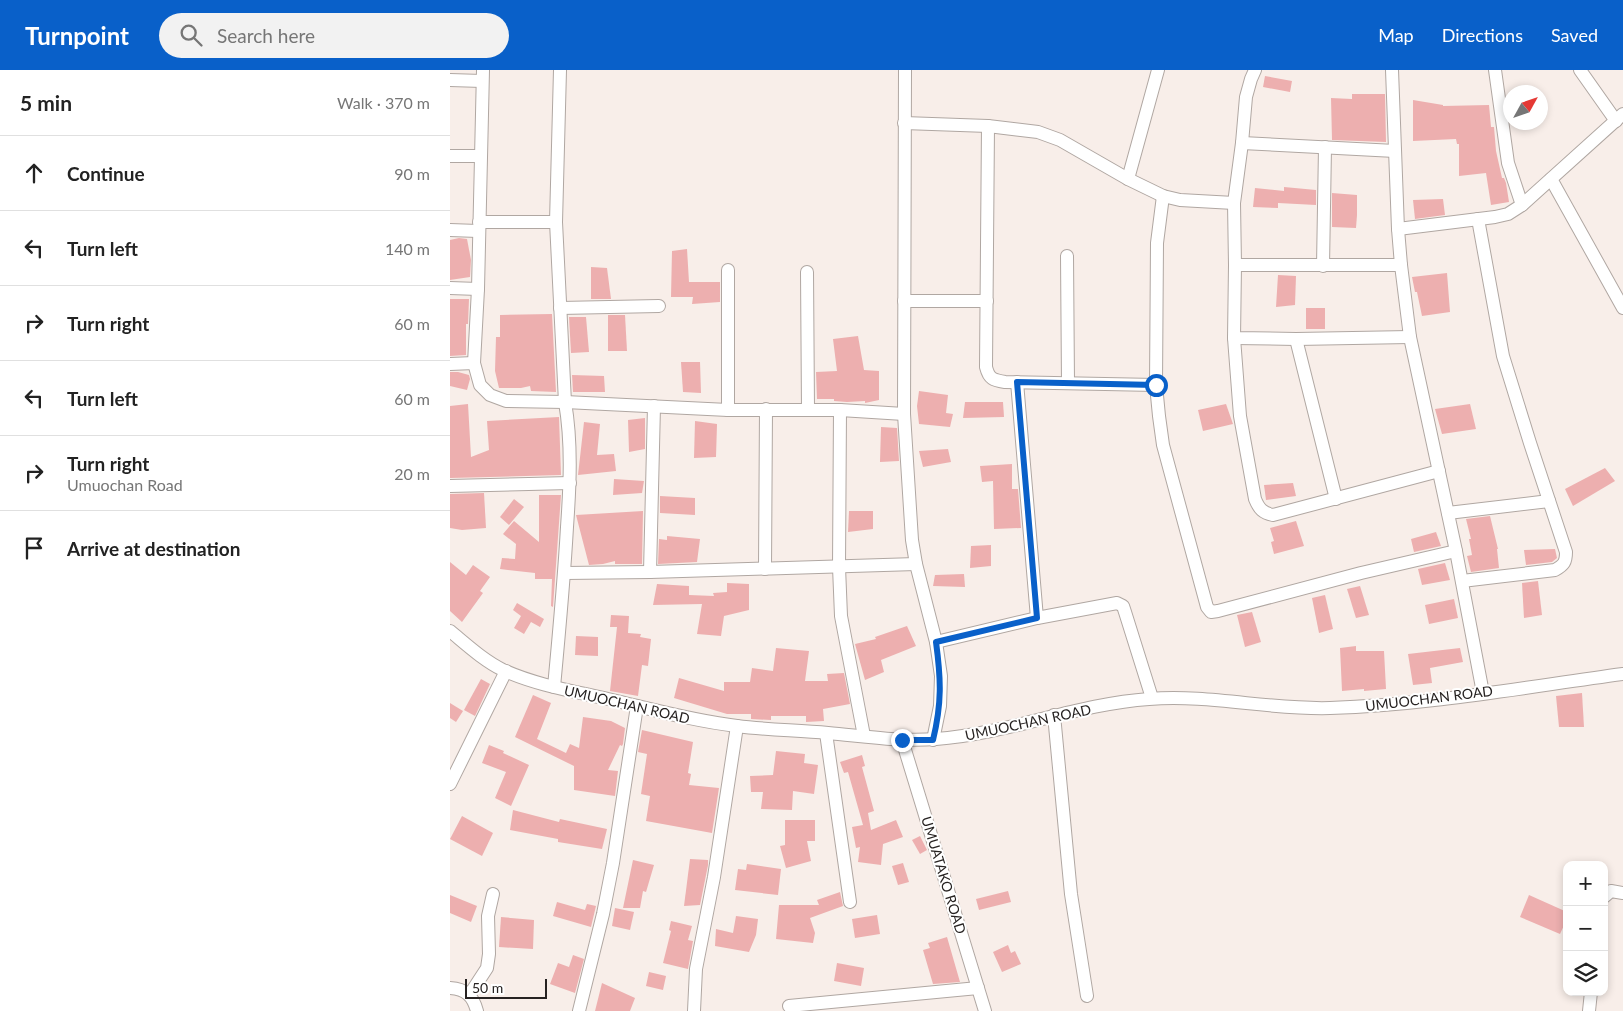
<!DOCTYPE html>
<meta charset="utf-8">
<style>
body{margin:0;font-family:Lato,sans-serif;background:#f2f2f2;color:#222}
.controls{position:absolute;right:15px;bottom:15px;display:grid;overflow:hidden;border-radius:10px;box-shadow:0 2px 8px #0003}
.controls button{width:45px;height:45px;display:grid;place-items:center;padding:0;border:0;border-bottom:1px solid #e0e0e0;background:#fff;color:#222;font:25px sans-serif}
.compass{position:absolute;left:1053px;top:15px;width:45px;height:45px;border-radius:50%;background:#fff;box-shadow:0 2px 8px #0003;rotate:50deg}
.scale{position:absolute;left:15px;bottom:12px;width:82px;box-sizing:border-box;padding-left:5px;border:2px solid #262221;border-top:0;font-size:14px;line-height:18px;white-space:nowrap;color:#262221;-webkit-text-stroke:4px #fff;paint-order:stroke}
.stop{position:absolute;width:15px;height:15px;margin:-11px;border:4px solid #0960c9;border-radius:50%;background:#fff}
.stop.end{background:#0960c9;border-color:#fff;box-shadow:0 1px 5px #0008}
.list{margin:0;padding:0;list-style:none}
h2{display:flex;justify-content:space-between;align-items:center;height:65px;margin:0;padding:0 20px;font-size:21px}
h2 small{font-size:16px;font-weight:400;color:#767676}
.list li{display:grid;grid-template-columns:32px 1fr auto;gap:15px;align-items:center;box-sizing:border-box;height:75px;padding:0 20px;border-top:1px solid #e0e0e0}
.list b{display:block;font-size:19px;white-space:nowrap}
.list p{margin:0;font-size:16px;white-space:nowrap;color:#767676}
.list em{font-size:16px;font-style:normal;color:#767676}
.icon{flex:none;width:28px;height:28px;fill:none;stroke:currentColor;stroke-width:2;stroke-linecap:round;stroke-linejoin:round}
.map{position:relative;flex:none;width:1173px;height:941px;overflow:hidden}
header{display:flex;align-items:center;gap:30px;box-sizing:border-box;height:70px;padding:0 25px;background:#0960c9;color:#fff}
header strong{font-size:24px}
nav{display:flex;gap:28px;margin-inline-start:auto;font-size:18px}
.search{width:350px;height:45px;background:#f2f2f2;display:flex;align-items:center;gap:12px;box-sizing:border-box;padding:0 18px;border-radius:28px;color:#767676;font-size:19px}
main{display:flex}
aside{flex:1;background:#fff}
.map>svg:first-child{display:block}
</style>
<header>
<strong>Turnpoint</strong>
<div class="search"><svg class="icon" aria-label="search" viewBox="0 0 24 24"><circle cx="10" cy="10" r="6"/><path d="M15 15l6 6"/></svg>Search here</div>
<nav><a>Map</a><a>Directions</a><a>Saved</a></nav>
</header>
<main>
<aside>
<h2>5 min<small>Walk · 370 m</small></h2>
<ul class="list">
<li><svg class="icon" aria-label="ahead" viewBox="0 0 24 24"><path d="M12 20V5M6 11l6-6 6 6"/></svg><div><b>Continue</b></div><em>90 m</em></li>
<li><svg class="icon" aria-label="left" viewBox="0 0 24 24"><path d="M17 20v-9H6M10 6l-5 5 5 5"/></svg><div><b>Turn left</b></div><em>140 m</em></li>
<li><svg class="icon" aria-label="right" viewBox="0 0 24 24"><path d="M7 20v-9h11M14 6l5 5-5 5"/></svg><div><b>Turn right</b></div><em>60 m</em></li>
<li><svg class="icon" aria-label="left" viewBox="0 0 24 24"><path d="M17 20v-9H6M10 6l-5 5 5 5"/></svg><div><b>Turn left</b></div><em>60 m</em></li>
<li><svg class="icon" aria-label="right" viewBox="0 0 24 24"><path d="M7 20v-9h11M14 6l5 5-5 5"/></svg><div><b>Turn right</b><p>Umuochan Road</p></div><em>20 m</em></li>
<li><svg class="icon" aria-label="arrive" viewBox="0 0 24 24"><path d="M6 21V4h12l-3 4 3 4H6"/></svg><div><b>Arrive at destination</b></div></li>
</ul>
</aside>
<div class="map">
<svg width="1173" height="941" viewBox="0 0 1173 941">
<rect width="100%" height="100%" fill="#f8eee9"/>
<g fill="#edafaf">
<polygon points="815,6 842,11 840,22 813,17"/>
<polygon points="902,24 935,24 936,72 882,70 881,28 902,29"/>
<polygon points="963,30 993,35 993,36 1039,35 1041,57 1044,57 1046,81 1052,108 1054,108 1056,113 1059,132 1041,135 1036,103 1009,106 1009,74 1007,74 1006,69 963,71"/>
<polygon points="834,117 866,120 866,135 828,133 828,138 803,137 805,118 834,121"/>
<polygon points="882,123 907,125 907,145 906,158 882,157"/>
<polygon points="993,129 995,145 965,149 963,130"/>
<polygon points="9,168 17,169 21,190 20,207 0,210 0,170"/>
<polygon points="237,179 239,212 270,212 270,232 242,234 243,227 221,227 222,181"/>
<polygon points="141,197 157,198 161,229 141,229"/>
<polygon points="997,203 1000,242 972,246 967,222 965,222 962,207"/>
<polygon points="828,205 846,206 845,235 826,237"/>
<polygon points="0,229 19,229 18,254 16,254 16,285 0,286"/>
<rect x="856" y="238" width="19" height="21"/>
<polygon points="102,244 106,322 81,321 80,316 71,318 49,318 45,301 46,267 50,267 50,245"/>
<polygon points="158,245 175,245 177,281 158,281"/>
<polygon points="119,247 136,247 139,282 121,283"/>
<polygon points="408,266 414,300 429,301 429,330 415,333 415,331 397,332 384,331 384,329 367,329 366,302 387,301 383,269"/>
<polygon points="231,292 250,292 251,323 233,322"/>
<polygon points="0,302 8,302 19,305 20,309 17,320 0,316"/>
<polygon points="122,305 154,306 155,322 123,322"/>
<polygon points="469,321 498,325 496,343 503,344 500,357 469,354 467,336"/>
<polygon points="515,332 553,332 554,347 513,348"/>
<polygon points="18,334 21,387 39,380 37,351 109,347 111,405 0,408 0,336"/>
<polygon points="776,334 783,354 753,361 748,340"/>
<polygon points="1020,334 1026,359 992,364 985,339"/>
<polygon points="195,348 195,379 179,382 178,350"/>
<polygon points="245,351 267,354 266,387 244,388"/>
<polygon points="134,352 150,354 147,385 164,384 166,401 128,405"/>
<polygon points="431,357 447,358 449,391 430,392"/>
<polygon points="498,379 501,392 473,397 469,381"/>
<polygon points="562,394 562,419 568,419 571,458 544,459 543,411 532,412 530,396"/>
<polygon points="1155,398 1165,411 1123,436 1115,419"/>
<polygon points="164,409 194,411 192,423 163,425"/>
<polygon points="843,413 846,426 816,430 814,415"/>
<polygon points="34,423 36,458 12,460 0,458 0,424"/>
<polygon points="89,425 111,425 103,537 101,536 102,509 85,509 85,503 50,499 52,488 65,489 66,474 53,464 64,451 89,472"/>
<polygon points="210,426 245,428 245,445 210,443"/>
<polygon points="64,429 74,437 59,455 50,447"/>
<polygon points="193,441 192,494 165,494 165,491 153,494 139,495 126,445"/>
<polygon points="399,441 423,441 423,459 398,462"/>
<polygon points="1040,446 1048,479 1047,479 1049,498 1021,502 1017,486 1022,485 1019,469 1021,469 1016,449"/>
<polygon points="846,451 854,476 824,484 821,472 824,471 820,458"/>
<polygon points="986,462 991,476 964,482 961,469"/>
<polygon points="217,466 250,469 247,492 208,494 209,469 217,470"/>
<polygon points="541,475 541,496 520,498 521,476"/>
<polygon points="1105,479 1107,488 1102,492 1076,495 1074,480"/>
<polygon points="0,492 16,505 23,495 40,507 30,521 33,523 12,552 0,541"/>
<polygon points="995,493 1000,510 972,515 968,499"/>
<polygon points="514,504 515,517 483,516 485,505"/>
<polygon points="1088,511 1092,545 1074,548 1072,513"/>
<polygon points="277,513 299,514 299,540 274,546 271,566 247,564 252,534 203,535 207,514 239,516 239,525 264,526 263,523 277,522"/>
<polygon points="910,516 919,545 906,548 897,519"/>
<polygon points="875,525 883,559 869,563 862,528"/>
<polygon points="1004,529 1008,548 979,554 975,535"/>
<polygon points="67,533 94,549 90,557 81,552 74,564 64,558 71,546 63,540"/>
<polygon points="802,542 811,572 795,577 787,545"/>
<polygon points="161,545 179,546 178,563 191,564 190,567 201,569 198,596 192,595 188,626 160,621 167,557 160,557"/>
<polygon points="457,556 466,576 431,590 434,602 415,610 405,574 426,569 425,567"/>
<polygon points="126,566 148,567 148,586 125,585"/>
<polygon points="906,576 906,581 934,581 936,619 914,621 914,619 892,621 890,578"/>
<polygon points="326,578 359,581 355,611 378,611 377,604 394,603 400,634 373,639 374,651 356,652 356,646 321,646 321,650 301,649 301,644 277,644 224,628 229,608 274,621 274,612 300,612 302,598 323,601"/>
<polygon points="1010,578 1013,592 980,598 982,613 963,615 958,584"/>
<polygon points="31,609 40,614 25,646 14,640"/>
<polygon points="1132,623 1134,657 1109,657 1106,626"/>
<polygon points="83,625 101,633 87,669 116,683 120,674 129,678 133,647 161,651 175,658 173,674 172,676 170,675 158,700 168,701 165,726 124,720 124,696 65,667"/>
<polygon points="0,633 13,641 6,652 0,648"/>
<polygon points="192,660 243,672 238,703 241,704 239,715 269,718 262,763 196,751 200,726 191,724 197,684 188,682"/>
<polygon points="39,675 54,681 53,683 79,695 61,736 45,728 56,702 32,693"/>
<polygon points="326,681 355,684 354,693 368,695 364,724 343,721 342,740 311,739 313,722 301,722 300,706 323,705"/>
<polygon points="412,685 415,696 412,697 424,741 418,743 421,760 446,750 453,767 433,774 431,795 408,792 410,777 406,778 402,757 413,755 398,702 394,703 390,692"/>
<polygon points="63,740 109,752 110,749 157,759 152,779 108,772 108,769 60,760"/>
<polygon points="12,746 43,763 32,786 0,769"/>
<polygon points="335,750 365,750 365,771 357,771 361,791 336,798 330,776 335,775"/>
<polygon points="470,766 477,780 470,784 462,770"/>
<polygon points="240,789 258,790 258,795 250,835 234,836"/>
<polygon points="183,790 204,795 196,822 193,821 190,838 173,838"/>
<polygon points="453,793 459,812 448,815 442,796"/>
<polygon points="297,794 331,799 328,825 285,820 288,799 296,800"/>
<polygon points="558,821 561,832 529,840 526,829"/>
<polygon points="390,822 393,836 360,848 365,863 363,873 326,869 329,835 369,835 367,830"/>
<polygon points="0,825 27,836 21,852 0,843"/>
<polygon points="1079,825 1117,842 1117,849 1110,864 1070,847"/>
<polygon points="107,832 135,840 137,834 146,836 141,857 103,846"/>
<polygon points="165,838 184,842 180,860 162,856"/>
<polygon points="427,845 430,864 405,868 402,849"/>
<polygon points="286,846 308,849 306,865 299,882 265,876 266,859 283,863"/>
<polygon points="51,847 84,850 83,879 49,877"/>
<polygon points="221,851 242,856 238,870 243,871 238,899 213,893 221,861 219,860"/>
<polygon points="497,867 510,912 483,914 473,880 480,878 478,873"/>
<polygon points="558,875 561,883 565,881 571,894 552,902 543,882"/>
<polygon points="123,885 134,889 125,923 100,914 108,893 119,897"/>
<polygon points="387,893 414,898 411,916 384,911"/>
<polygon points="199,902 216,906 213,920 196,916"/>
<polygon points="152,913 185,928 180,941 145,941"/>
</g>
<g fill="none" stroke-linecap="round" stroke-linejoin="round">
<defs>
<g id="minor">
<polyline points="33,0 28,219 24,293 30,315 40,325 56,331 115,332 278,340 390,340 454,344"/>
<polyline points="455,0 454,344 462,470 466,494 486,572 491,606 490,636 483,670"/>
<polyline points="805,0 801,9 796,27 792,73 784,133 785,195 784,268 846,269 960,267"/>
<polyline points="942,0 948,159 951,195 960,267 1006,481 1033,623"/>
<polyline points="1045,0 1058,93 1072,135"/>
<polyline points="1130,0 1166,51"/>
<polyline points="0,10 32,11"/>
<polyline points="454,53 538,56 588,62 610,70 678,109 713,126 730,130 784,133"/>
<path d="M538,56L536,297C539,309 543,310 555,312L706,315"/>
<polyline points="792,73 945,81"/>
<polyline points="0,86 30,86"/>
<polyline points="678,109 708,0"/>
<polyline points="1101,109 1173,238"/>
<polyline points="713,126 707,173 706,315 709,346 713,375 757,537 761,542 768,541 911,503 1006,481"/>
<polyline points="29,152 106,152"/>
<polyline points="948,159 1045,147 1058,144 1072,135 1173,44"/>
<polyline points="0,160 28,161"/>
<polyline points="617,186 618,313"/>
<polyline points="785,195 951,195"/>
<polyline points="873,196 875,77"/>
<polyline points="357,202 358,339"/>
<polyline points="0,218 28,219"/>
<polyline points="454,231 537,231"/>
<polyline points="110,238 209,236"/>
<path d="M784,268L790,346L805,429C809,439 813,443 823,445L989,401"/>
<polyline points="846,269 886,429"/>
<polyline points="0,294 24,293"/>
<polyline points="567,312 587,548"/>
<polyline points="278,340 278,200"/>
<polyline points="390,340 389,497 391,546 414,666"/>
<polyline points="0,416 120,413"/>
<polyline points="998,443 1099,431"/>
<polyline points="315,499 316,339"/>
<polyline points="200,502 204,336"/>
<polyline points="115,503 200,502 466,494"/>
<path d="M1012,511L1105,500C1114,495 1116,492 1116,482L1080,373L1053,286L1028,149"/>
<path d="M0,561C17,575 33,590 53,600C86,615 123,621 158,629C201,639 244,651 287,656C317,660 348,660 378,663C413,666 450,672 486,669C557,664 627,634 699,629C759,624 820,640 880,638C978,635 1076,617 1173,604"/>
<polyline points="486,572 587,548 667,533 673,536 675,542 702,628"/>
<path d="M104,617C109,564 114,511 117,457C120,415 122,373 115,332L106,152L110,0"/>
<polyline points="604,645 621,824 637,926"/>
<polyline points="376,663 400,832"/>
<polyline points="452,670 535,941"/>
<polyline points="0,714 56,601"/>
<polyline points="1154,827 1161,821 1173,823"/>
<path d="M0,918C16,919 23,926 27,941"/>
<polyline points="20,924 37,898 39,884 38,846 43,824"/>
<polyline points="339,936 528,918"/>
<polyline points="129,941 153,844 163,793 187,636"/>
<polyline points="244,941 246,899 264,807 287,656"/>
<polyline points="1139,941 1141,922"/>
</g>
</defs>
<use href="#minor" stroke="#b0a7a2" stroke-width="14"/>
<use href="#minor" stroke="#fff" stroke-width="12"/>
</g>
<g fill="none" stroke-linecap="round" stroke-linejoin="round">
<path stroke="#0960c9" stroke-width="6" d="M452,670H483C492,633 491,609 486,572L587,548L567,312L706,315"/>
</g>
<g text-anchor="middle" dominant-baseline="central" stroke-width="4" stroke-linejoin="round" paint-order="stroke">
<g font-size="14" fill="#262221" stroke="#fff">
<text transform="translate(979 628) rotate(-7)">UMUOCHAN ROAD</text>
<text transform="translate(177 634) rotate(13)">UMUOCHAN ROAD</text>
<text transform="translate(578 652) rotate(-12)">UMUOCHAN ROAD</text>
<text transform="translate(494 805) rotate(73)">UMUATAKO ROAD</text>
</g>
</g>
</svg>
<div class="controls">
<button>+</button>
<button>−</button>
<button><svg class="icon" aria-label="layers" viewBox="0 0 24 24"><path d="M12 4l9 5-9 5-9-5zM3 14l9 5 9-5"/></svg></button>
</div>
<svg class="compass" viewBox="-18 -18 36 36"><path d="M0-13l5 13h-10z" fill="#e53935"/><path d="M0 13l5-13h-10z" fill="#767676"/></svg>
<div class="scale">50 m</div>
<div class="stop" style="left:706px;top:315px"></div>
<div class="stop end" style="left:452px;top:670px"></div>
</div>
</main>
